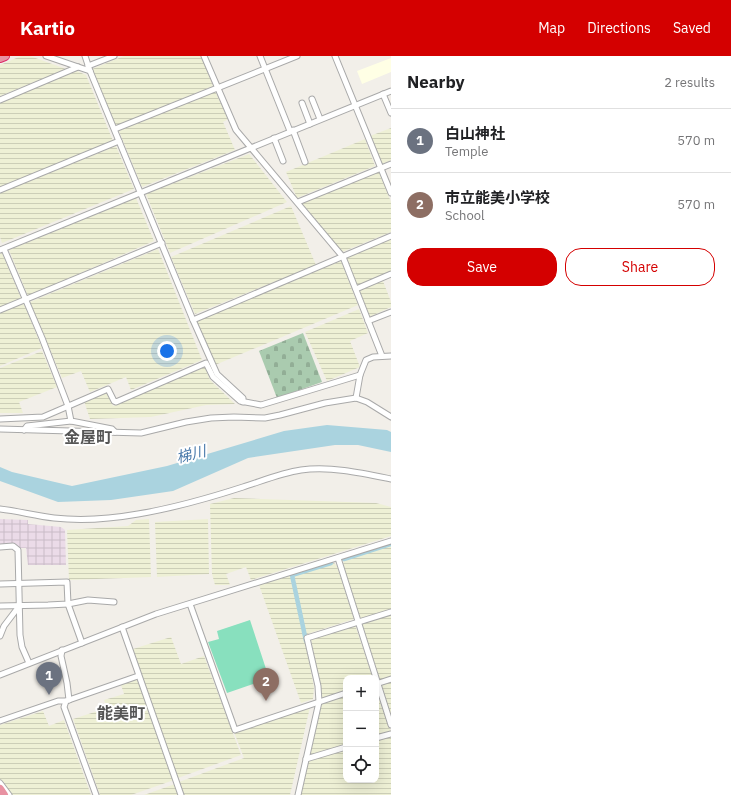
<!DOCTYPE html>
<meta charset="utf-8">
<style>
body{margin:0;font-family:"IBM Plex Sans","Noto Sans JP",sans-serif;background:#f2f2f2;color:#202124}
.controls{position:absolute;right:12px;bottom:12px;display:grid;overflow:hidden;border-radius:8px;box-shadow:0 4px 16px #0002}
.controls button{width:36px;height:36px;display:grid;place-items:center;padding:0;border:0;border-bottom:1px solid #e0e0e0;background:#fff;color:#202124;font:20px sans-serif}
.you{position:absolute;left:167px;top:295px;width:14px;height:14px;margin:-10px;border:3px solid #fff;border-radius:50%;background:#1a73e8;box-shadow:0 0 0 6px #1a73e833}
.badge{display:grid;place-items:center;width:26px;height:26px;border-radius:50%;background:#d40000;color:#fff;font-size:13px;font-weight:700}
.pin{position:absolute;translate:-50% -33px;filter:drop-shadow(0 1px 2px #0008)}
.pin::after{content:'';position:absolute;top:21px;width:14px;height:12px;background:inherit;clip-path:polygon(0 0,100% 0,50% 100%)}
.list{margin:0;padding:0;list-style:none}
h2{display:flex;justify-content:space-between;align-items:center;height:52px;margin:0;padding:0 16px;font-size:17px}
h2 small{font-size:13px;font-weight:400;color:#757577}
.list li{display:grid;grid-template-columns:26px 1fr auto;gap:12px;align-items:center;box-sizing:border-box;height:64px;padding:0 16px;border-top:1px solid #e0e0e0}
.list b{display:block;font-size:15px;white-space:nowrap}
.list p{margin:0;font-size:13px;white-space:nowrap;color:#757577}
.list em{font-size:13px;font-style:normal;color:#757577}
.actions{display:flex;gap:8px;padding:12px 16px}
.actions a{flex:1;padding:9px 0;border:1px solid #d40000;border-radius:16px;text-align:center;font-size:14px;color:#d40000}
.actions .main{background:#d40000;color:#fff}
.icon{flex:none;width:22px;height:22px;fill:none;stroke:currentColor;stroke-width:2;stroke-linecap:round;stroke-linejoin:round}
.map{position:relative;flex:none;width:391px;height:739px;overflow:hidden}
header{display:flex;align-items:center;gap:24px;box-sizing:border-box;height:56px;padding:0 20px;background:#d40000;color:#fff}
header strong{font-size:19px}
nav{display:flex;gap:22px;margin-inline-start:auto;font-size:14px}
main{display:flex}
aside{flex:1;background:#fff}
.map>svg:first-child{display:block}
</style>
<header>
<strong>Kartio</strong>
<nav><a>Map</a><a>Directions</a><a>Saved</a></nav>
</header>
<main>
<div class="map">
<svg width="391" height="739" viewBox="0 0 391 739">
<defs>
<pattern id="industrial-grid" width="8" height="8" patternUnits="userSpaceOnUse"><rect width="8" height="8" fill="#ebdbe8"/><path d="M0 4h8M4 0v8" fill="none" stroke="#c9bcc7"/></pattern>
<pattern id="farmland-rules" width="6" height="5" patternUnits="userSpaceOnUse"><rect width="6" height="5" fill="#eef0d5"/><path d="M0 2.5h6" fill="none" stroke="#ccceb7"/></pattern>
<pattern id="cemetery-stones" width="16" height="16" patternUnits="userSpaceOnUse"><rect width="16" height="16" fill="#aacbaf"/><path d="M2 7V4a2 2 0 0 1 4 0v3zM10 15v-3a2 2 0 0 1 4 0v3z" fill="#92ae96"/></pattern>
</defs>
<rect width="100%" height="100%" fill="#f2efe9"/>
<polygon fill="url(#industrial-grid)" points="0,463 28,464 28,468 61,471 65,474 66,509 28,509 26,492 18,492 0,489"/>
<polygon fill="#ffffe5" points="391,2 391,16 362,28 357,15"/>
<g fill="url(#farmland-rules)">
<polygon points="21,0 30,0 66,13 0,40 0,9"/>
<polygon points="124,0 201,0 213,30 116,70 92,13"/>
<polygon points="77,15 86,19 113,85 0,132 0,46"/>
<polygon points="215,35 228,63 223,66 235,94 142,131 119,75"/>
<polygon points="391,72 391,104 382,108 370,80"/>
<polygon points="365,83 375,110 297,142 286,116"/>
<polygon points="116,90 134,133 2,187 0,181 0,137"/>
<polygon points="249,98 287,146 170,197 146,138"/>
<polygon points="379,116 391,146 391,176 342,196 302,147"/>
<polygon points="136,142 154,185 28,240 9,194"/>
<polygon points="291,150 316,209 195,258 171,201"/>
<polygon points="391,183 391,217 357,231 345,202"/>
<polygon points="158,193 202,304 131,334 126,321 90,336 81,315 62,322 30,246"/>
<polygon points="2,197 21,242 0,251 0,198"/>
<polygon points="341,205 358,249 215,309 196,265"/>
<polygon points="383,225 391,246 391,251 369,261 359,234"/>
<polygon points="24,248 42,292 0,310 0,257"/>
<polygon points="359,253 368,277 350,285 360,311 327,325 305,276"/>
<polygon points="42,295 57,331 19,346 23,357 0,357 0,312"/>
<polygon points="205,311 210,324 235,348 206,349 151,361 90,363 84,345 107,337 113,350"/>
<polygon points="234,442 376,447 391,451 391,480 251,524 246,511 226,518 230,529 215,529 212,518 210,448"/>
<polygon points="149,463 151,521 69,524 67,474 128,470 136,464"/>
<polygon points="208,463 209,518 157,521 155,466"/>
<polygon points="391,489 391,554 360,563 343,509 344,504"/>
<polygon points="334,507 337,510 354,563 304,579 314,631 313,643 301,647 259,529"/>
<polygon points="391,557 391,621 380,624 361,567"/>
<polygon points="355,569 373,622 346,622 346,635 321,643 320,628 311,583"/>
<polygon points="171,581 181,608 204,600 241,699 178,722 133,593"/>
<polygon points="137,623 174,724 131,739 100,739 73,663 107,652 104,644 124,638 121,629"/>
<polygon points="391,624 391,662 379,627"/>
<polygon points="376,635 391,676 376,681"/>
<polygon points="346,639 346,690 312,700 310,698 320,647"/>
<polygon points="310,651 290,739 184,739 179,726 244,702 234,676"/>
<polygon points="43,655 49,670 64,664 91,739 12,739 0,723 0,669"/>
<polygon points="391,680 391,739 299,739 308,705 346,694 346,724 376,724 376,685"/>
<polygon points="175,728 179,739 144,739"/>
</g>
<polygon fill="url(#cemetery-stones)" points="303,277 322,326 277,342 259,295"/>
<polygon fill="#88e0be" points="250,564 268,619 256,623 256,627 227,637 208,586 219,583 217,575"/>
<polygon fill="#aad3df" points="327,369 387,374 391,376 391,396 358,389 335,389 248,402 173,435 111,444 58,446 0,425 0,411 12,416 72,430 167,410 284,375"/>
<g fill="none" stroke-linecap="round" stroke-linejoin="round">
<g stroke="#aad3df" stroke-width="4.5">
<polyline points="344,503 391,488"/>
<polyline points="306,585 292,519 331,507"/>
</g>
<defs>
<g id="minor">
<polyline points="46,0 90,15"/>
<polyline points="85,0 90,15 193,264 217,318 243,342 243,346"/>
<polyline points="204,0 236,74 343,201 382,300"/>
<polyline points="260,0 290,75"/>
<polyline points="335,0 391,137"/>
<polyline points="88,10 114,0"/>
<polyline points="383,38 391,57"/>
<polyline points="312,43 320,63"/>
<polyline points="0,44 78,11"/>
<polyline points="302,47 310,68"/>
<polyline points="115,73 297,0"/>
<polyline points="293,74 305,106"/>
<polyline points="274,82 283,105"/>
<polyline points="0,134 119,85"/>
<polyline points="298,146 391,108"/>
<polyline points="4,193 42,282 68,350 71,365 112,373 115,376"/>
<polyline points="0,194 391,35"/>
<polyline points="356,233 391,218"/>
<polyline points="0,254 162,187"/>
<polyline points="193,264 391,180"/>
<polyline points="368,265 391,256"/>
<polyline points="356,342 360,319 366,304 373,301 391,300"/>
<polyline points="0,363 43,361 108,333 114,345 116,346 206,307 213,321 240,345 261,349 360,319"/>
<polyline points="0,373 141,377 186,366 211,362 234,361 265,362 280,359 325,347 356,342 367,346 391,361"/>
<polyline points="24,374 27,370 71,365"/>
<path d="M0,453C18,455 36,460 54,462C81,465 110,463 138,458C174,452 209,442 243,431C262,425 281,417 301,414C331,410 362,417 391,423"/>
<polyline points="0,491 13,490 18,494 20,579 22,591 29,607"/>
<polyline points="338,502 391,669"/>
<polyline points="0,528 67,526 68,548 82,587"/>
<polyline points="190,548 235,674 346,637"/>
<polyline points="0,550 48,549 68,548 88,544 114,546"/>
<polyline points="122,571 181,739"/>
<polyline points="0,580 4,570 20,549"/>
<polyline points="62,594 61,600 67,627 69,644"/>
<polyline points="0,619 156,558 391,485"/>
<polyline points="376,628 391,623"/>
<polyline points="0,665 58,645 66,645"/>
<polyline points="376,682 391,678"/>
<polyline points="306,703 346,691"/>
<polyline points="0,727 9,739"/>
<polyline points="96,739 64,651 66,645 138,620"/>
<polyline points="298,739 319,646 318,630 307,582 391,556"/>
</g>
<g id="highway">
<polyline points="0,2 5,0"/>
<polyline points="0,733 4,739"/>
</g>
</defs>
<use href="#minor" stroke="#a9a9a9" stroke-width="7"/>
<use href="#highway" stroke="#dc2a67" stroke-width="10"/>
<use href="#minor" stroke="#fff" stroke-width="5"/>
<use href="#highway" stroke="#e892a2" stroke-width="8"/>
</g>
<g text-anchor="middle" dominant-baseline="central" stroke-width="4" stroke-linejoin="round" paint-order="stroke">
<g font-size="15" font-style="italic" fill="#4a7aab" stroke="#fff">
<text transform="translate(191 398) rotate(-14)">梯川</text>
</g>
<g font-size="16" font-weight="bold" fill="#555" stroke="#fff">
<text x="88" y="381">金屋町</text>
<text x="121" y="657">能美町</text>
</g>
</g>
</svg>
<div class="controls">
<button>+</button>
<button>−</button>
<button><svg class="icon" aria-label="locate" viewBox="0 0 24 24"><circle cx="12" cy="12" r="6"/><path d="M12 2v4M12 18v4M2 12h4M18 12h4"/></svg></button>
</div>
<div class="you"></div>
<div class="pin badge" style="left:49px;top:639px;background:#6b7280">1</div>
<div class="pin badge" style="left:266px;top:645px;background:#8d6e63">2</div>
</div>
<aside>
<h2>Nearby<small>2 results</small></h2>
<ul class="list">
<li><span class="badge" style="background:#6b7280">1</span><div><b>白山神社</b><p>Temple</p></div><em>570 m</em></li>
<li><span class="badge" style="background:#8d6e63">2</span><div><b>市立能美小学校</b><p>School</p></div><em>570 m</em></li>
</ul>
<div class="actions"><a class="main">Save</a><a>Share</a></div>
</aside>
</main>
